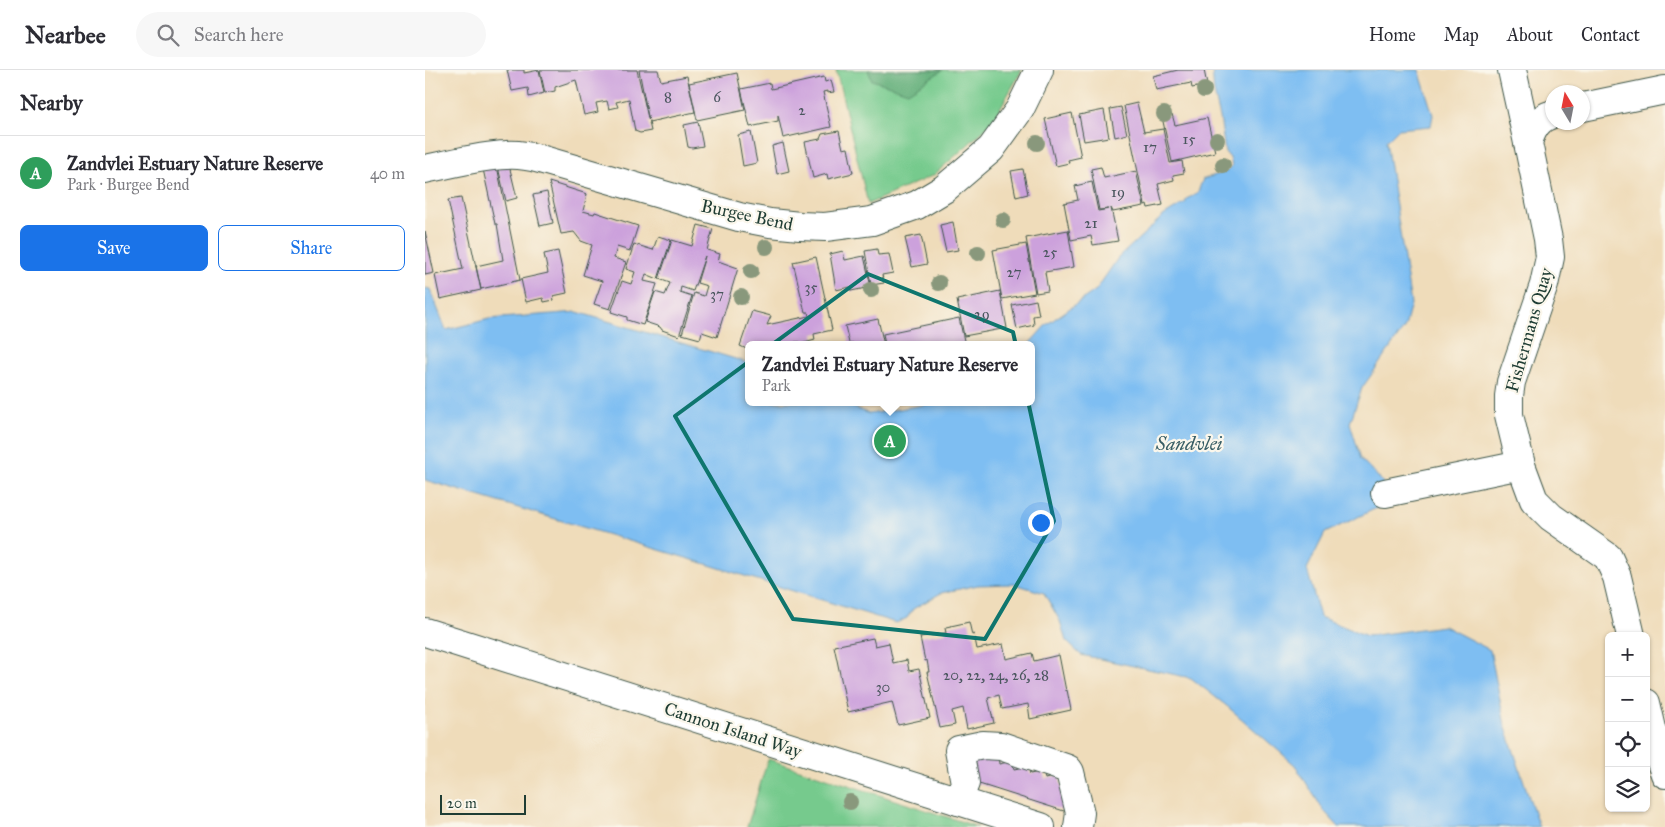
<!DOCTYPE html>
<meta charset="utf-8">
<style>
body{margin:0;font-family:"IM FELL Great Primer",serif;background:#f7f7f7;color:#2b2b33}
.controls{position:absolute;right:15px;bottom:15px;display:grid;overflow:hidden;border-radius:8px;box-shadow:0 1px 4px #0004}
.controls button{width:45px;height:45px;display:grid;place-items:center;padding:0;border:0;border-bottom:1px solid #e1e1e2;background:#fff;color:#2b2b33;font:25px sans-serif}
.compass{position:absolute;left:1120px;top:15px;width:45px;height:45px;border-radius:50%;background:#fff;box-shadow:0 1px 4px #0004;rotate:350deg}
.scale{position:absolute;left:15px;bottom:12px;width:86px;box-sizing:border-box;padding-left:5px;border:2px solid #1f3d34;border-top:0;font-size:14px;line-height:18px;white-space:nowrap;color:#1f3d34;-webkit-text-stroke:4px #fbf7ec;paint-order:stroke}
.you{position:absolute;left:615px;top:452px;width:18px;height:18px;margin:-12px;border:4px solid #fff;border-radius:50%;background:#1a73e8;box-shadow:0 0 0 8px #1a73e833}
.badge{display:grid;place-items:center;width:32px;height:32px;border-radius:50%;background:#1a73e8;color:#fff;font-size:16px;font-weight:700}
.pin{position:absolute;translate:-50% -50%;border:2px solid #fff;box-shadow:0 1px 5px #0006}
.popup{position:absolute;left:320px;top:271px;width:290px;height:65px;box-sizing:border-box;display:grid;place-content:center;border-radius:8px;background:#fff;filter:drop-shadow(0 1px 4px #0005);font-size:16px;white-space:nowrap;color:#7c7c81}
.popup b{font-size:19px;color:#2b2b33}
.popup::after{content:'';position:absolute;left:50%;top:100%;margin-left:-10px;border:10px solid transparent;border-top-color:#fff}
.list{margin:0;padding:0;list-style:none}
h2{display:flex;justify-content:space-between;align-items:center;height:65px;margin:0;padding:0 20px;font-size:21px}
h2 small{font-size:16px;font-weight:400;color:#7c7c81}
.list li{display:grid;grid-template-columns:32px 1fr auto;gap:15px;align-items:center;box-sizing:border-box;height:75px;padding:0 20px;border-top:1px solid #e1e1e2}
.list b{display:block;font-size:19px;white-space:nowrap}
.list p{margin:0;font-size:16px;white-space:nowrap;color:#7c7c81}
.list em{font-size:16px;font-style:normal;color:#7c7c81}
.actions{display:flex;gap:10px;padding:15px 20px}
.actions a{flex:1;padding:11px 0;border:1px solid #1a73e8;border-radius:8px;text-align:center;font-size:18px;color:#1a73e8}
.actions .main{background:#1a73e8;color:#fff}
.icon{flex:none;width:28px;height:28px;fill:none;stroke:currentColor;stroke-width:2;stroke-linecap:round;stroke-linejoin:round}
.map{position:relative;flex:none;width:1240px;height:757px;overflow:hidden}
header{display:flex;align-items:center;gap:30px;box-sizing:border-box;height:70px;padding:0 25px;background:#fff;border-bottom:1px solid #e1e1e2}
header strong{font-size:24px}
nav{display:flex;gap:28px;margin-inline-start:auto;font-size:18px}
.search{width:350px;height:45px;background:#f7f7f7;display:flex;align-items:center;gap:12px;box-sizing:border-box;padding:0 18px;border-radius:28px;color:#7c7c81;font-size:19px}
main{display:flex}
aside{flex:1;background:#fff}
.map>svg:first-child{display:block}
</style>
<header>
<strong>Nearbee</strong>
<div class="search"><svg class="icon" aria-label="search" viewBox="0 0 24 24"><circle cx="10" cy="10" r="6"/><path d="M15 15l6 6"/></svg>Search here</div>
<nav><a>Home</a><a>Map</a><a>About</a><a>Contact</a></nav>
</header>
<main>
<aside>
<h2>Nearby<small></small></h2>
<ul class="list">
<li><span class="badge" style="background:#2e9e5b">A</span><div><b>Zandvlei Estuary Nature Reserve</b><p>Park · Burgee Bend</p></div><em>40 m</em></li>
</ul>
<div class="actions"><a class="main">Save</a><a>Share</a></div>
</aside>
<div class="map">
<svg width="1240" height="757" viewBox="0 0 1240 757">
<rect width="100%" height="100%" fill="#fbf7ec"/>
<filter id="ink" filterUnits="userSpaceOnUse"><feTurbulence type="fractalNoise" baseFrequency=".02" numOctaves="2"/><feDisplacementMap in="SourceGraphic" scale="10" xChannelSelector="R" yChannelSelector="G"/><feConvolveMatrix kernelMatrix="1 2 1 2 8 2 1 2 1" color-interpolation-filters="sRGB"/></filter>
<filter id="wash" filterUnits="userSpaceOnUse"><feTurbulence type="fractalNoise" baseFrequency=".0096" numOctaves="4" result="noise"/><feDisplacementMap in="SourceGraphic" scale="20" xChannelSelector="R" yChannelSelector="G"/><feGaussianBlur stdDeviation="1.12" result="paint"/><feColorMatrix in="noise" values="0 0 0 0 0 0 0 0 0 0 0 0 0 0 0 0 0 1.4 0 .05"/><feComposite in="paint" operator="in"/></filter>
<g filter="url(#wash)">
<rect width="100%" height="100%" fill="#efdcba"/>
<g fill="#76ca8d" stroke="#4a8460">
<polygon points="411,0 597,0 566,54 509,105 443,134"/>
<polygon points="343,689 553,757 322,757"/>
</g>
<polygon fill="#60ae78" stroke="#407656" points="443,0 518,0 483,22 447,10"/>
<polygon fill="#7ebef2" stroke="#4e7e93" points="787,0 994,0 1008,45 1006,56 973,59 961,71 986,234 980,257 937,318 925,353 936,389 957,411 962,433 900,463 882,499 895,547 942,566 1019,556 1065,580 1080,655 1114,757 914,757 899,741 870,695 803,637 766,608 656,585 641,571 635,551 619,523 590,514 553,515 516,523 488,539 482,548 471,553 278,493 0,410 0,218 5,219 21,260 64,249 152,242 324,293 324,332 417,332 444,344 516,332 606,332 606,275 603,275 621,255 671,220 693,188 738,146 761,132 761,129 772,124 778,109 800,102 807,96 805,88 800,82 795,47 789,22"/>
<g id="blocks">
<g fill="#cca1dc">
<polygon points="82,0 99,0 99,3 114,0 119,23 104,27 103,18 87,21"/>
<polygon points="115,0 212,0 226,61 215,63 210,61 204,29 191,32 193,37 184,39 182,31 171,33 173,42 159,45 151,10 130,17 130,21 120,23"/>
<polygon points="214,0 233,0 236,11 262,6 270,42 224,52"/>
<polygon points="753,0 779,0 782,15 767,18 766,13 731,20 728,6"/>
<polygon points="312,3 320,40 272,50 264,13"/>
<polygon points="399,7 400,12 406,10 409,22 402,23 402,21 398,22 406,57 358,68 353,45 353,51 325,57 316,19 345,13 346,19"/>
<polygon points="712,33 719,62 738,59 745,93 757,91 759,103 748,105 749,110 733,114 738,135 723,138 722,134 720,135 699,36"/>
<polygon points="696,37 702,64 690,67 685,39"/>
<polygon points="679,40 684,67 659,71 654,45"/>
<polygon points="647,43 656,87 643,90 644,93 631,96 620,49"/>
<polygon points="747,44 750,55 782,48 790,82 747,92 737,47"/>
<polygon points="273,52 278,76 267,78 263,77 259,55"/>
<polygon points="414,61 418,79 423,78 428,103 403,109 402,104 388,108 380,72 395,69 397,64"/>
<polygon points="326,62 332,93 318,96 313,65"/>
<polygon points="358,73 364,101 352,104 347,76"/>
<polygon points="84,95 92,128 81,131 73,97"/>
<polygon points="72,96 95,210 56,219 51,196 78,190 72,154 70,154 58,99"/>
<polygon points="676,97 679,108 711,101 719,136 688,142 686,138 693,171 668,175 666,166 646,170 639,133 653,130 650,116 667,112 673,141 684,139 674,140 666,99"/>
<polygon points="598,99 603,124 591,127 586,101"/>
<polygon points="124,112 162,124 158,141 169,144 170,142 213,156 205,181 192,177 189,188 201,192 185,239 169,234 177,211 158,205 167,175 156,171 149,162 136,164"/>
<polygon points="122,122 128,153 115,156 108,125"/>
<polygon points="36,128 56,220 15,229 10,205 38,199 23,130"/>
<polygon points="528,152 533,180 521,182 515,155"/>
<polygon points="273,155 288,159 282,180 295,184 293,191 313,198 292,267 277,262 275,269 257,264 269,223 279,226 282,216 272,213 280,186 268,221 256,217 255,222 267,226 254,266 237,260 235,257 220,252 230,222 240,225 245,213 234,209 247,170 267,176"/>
<polygon points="643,160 649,197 620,202 623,221 611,223 601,168"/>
<polygon points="0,161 9,203 0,205"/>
<polygon points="496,165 502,194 487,197 480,168"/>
<polygon points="233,166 246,170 233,209 221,204 219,211 232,214 218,255 202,250 202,247 186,242 197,211 206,214 210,202 201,199 209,174 228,180"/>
<polygon points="601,174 610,223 577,229 568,180"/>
<polygon points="452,179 453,185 464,184 468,203 457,205 459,213 446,215 440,181"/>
<polygon points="133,181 142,223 128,226 129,230 119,232 118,228 101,232 96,209 123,203 119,184"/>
<polygon points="418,181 420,190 439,186 446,217 426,221 425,217 411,220 405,184"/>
<polygon points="391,187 407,260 389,264 390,270 376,274 375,272 370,272 371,275 324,275 324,280 315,276 327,241 346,246 342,255 384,246 383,242 380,242 368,192"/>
<polygon points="575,221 582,258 539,266 532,230"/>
<polygon points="611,230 614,245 608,246 609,255 592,259 587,235"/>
<polygon points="534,248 540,275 460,275 458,264"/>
<polygon points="453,249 459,275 428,275 428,273 424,273 420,256"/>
<polygon points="544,552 547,565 549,564 552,579 578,574 581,589 607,583 609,591 634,585 641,621 642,620 646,640 605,649 603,634 577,639 574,625 563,628 569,653 542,659 538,638 527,641 530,655 515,658 502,602 504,602 502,590 500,591 495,567 521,563 520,558 521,557"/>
<polygon points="448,568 450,576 464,573 468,593 482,590 484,601 494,599 505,648 473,655 467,632 423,642 409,576"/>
<polygon points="573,686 574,694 587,691 589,699 603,696 605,704 618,701 620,709 634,705 642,742 548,712 544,692"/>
</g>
</g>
</g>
<g filter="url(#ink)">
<use href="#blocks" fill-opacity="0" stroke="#3e5548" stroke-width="1"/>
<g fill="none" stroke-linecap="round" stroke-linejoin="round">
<defs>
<g id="minor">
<polyline points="1087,0 1103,73"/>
<polyline points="1158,37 1240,20"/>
<path d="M1128,44C1113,48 1107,59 1103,73L1123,169L1125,187L1119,215L1086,312L1084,326V345L1096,395L1109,430L1126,447L1183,487L1192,507L1206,566"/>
<path d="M0,99C26,94 54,86 81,85C93,84 104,86 115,89L314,147L345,153L375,156L400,157L447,151L492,135L519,119L566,79L595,39L614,0"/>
<polyline points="960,423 1096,395"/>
<polyline points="0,562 616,757"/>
<polyline points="1221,633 1233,684 1240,704"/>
<polyline points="533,731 540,713 534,680 558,675 576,676 643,699 645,702 655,743 653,757"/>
</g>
</defs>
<use href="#minor" stroke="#3e5548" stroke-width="30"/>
<use href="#minor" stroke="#fff" stroke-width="28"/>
</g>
<g fill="#89987c">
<circle cx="779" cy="20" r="8"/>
<circle cx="739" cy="44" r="8"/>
<circle cx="792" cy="70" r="8"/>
<circle cx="612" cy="73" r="8"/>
<circle cx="798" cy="95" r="8"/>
<circle cx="578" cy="150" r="8"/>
<circle cx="341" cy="177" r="8"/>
<circle cx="553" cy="183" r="8"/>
<circle cx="326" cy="201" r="8"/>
<circle cx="514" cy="213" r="8"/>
<circle cx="446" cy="220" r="8"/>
<circle cx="316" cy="227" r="8"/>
<circle cx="425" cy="732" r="8"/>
</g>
</g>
<path fill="none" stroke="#0f766e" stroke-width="4" stroke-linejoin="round" d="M443,204L588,262L629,451L560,569L368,549L250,346Z"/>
<g text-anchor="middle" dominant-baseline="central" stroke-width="4.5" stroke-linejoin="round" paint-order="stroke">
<g font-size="15" fill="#4a565e">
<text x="243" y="27">8</text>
<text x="292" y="27">6</text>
<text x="377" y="40">2</text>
<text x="764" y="69">15</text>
<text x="725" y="77">17</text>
<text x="693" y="122">19</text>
<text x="666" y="153">21</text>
<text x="625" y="182">25</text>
<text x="589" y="202">27</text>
<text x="386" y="217">35</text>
<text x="292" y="224">37</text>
<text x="557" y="244">29</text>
<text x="571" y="605">20, 22, 24, 26, 28</text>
<text x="458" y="617">30</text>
</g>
<g font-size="18" fill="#1f3d34" stroke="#fbf7ec">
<text transform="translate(322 145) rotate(12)">Burgee Bend</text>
<text transform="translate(1104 260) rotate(-74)">Fishermans Quay</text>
<text transform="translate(308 660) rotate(18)">Cannon Island Way</text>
</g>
<g font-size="19" font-style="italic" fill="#375d64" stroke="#fbf7ec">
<text x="764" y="373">Sandvlei</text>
</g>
</g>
</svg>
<div class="controls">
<button>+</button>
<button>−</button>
<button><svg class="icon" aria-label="locate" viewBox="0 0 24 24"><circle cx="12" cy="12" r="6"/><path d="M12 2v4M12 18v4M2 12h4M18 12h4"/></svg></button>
<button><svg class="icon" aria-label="layers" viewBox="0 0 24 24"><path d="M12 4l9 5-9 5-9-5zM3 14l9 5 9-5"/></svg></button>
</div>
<svg class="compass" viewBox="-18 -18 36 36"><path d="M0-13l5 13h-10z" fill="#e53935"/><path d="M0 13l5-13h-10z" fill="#7c7c81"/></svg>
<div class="scale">20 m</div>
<div class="you"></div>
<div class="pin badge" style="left:465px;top:371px;background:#2e9e5b">A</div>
<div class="popup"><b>Zandvlei Estuary Nature Reserve</b>Park</div>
</div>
</main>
